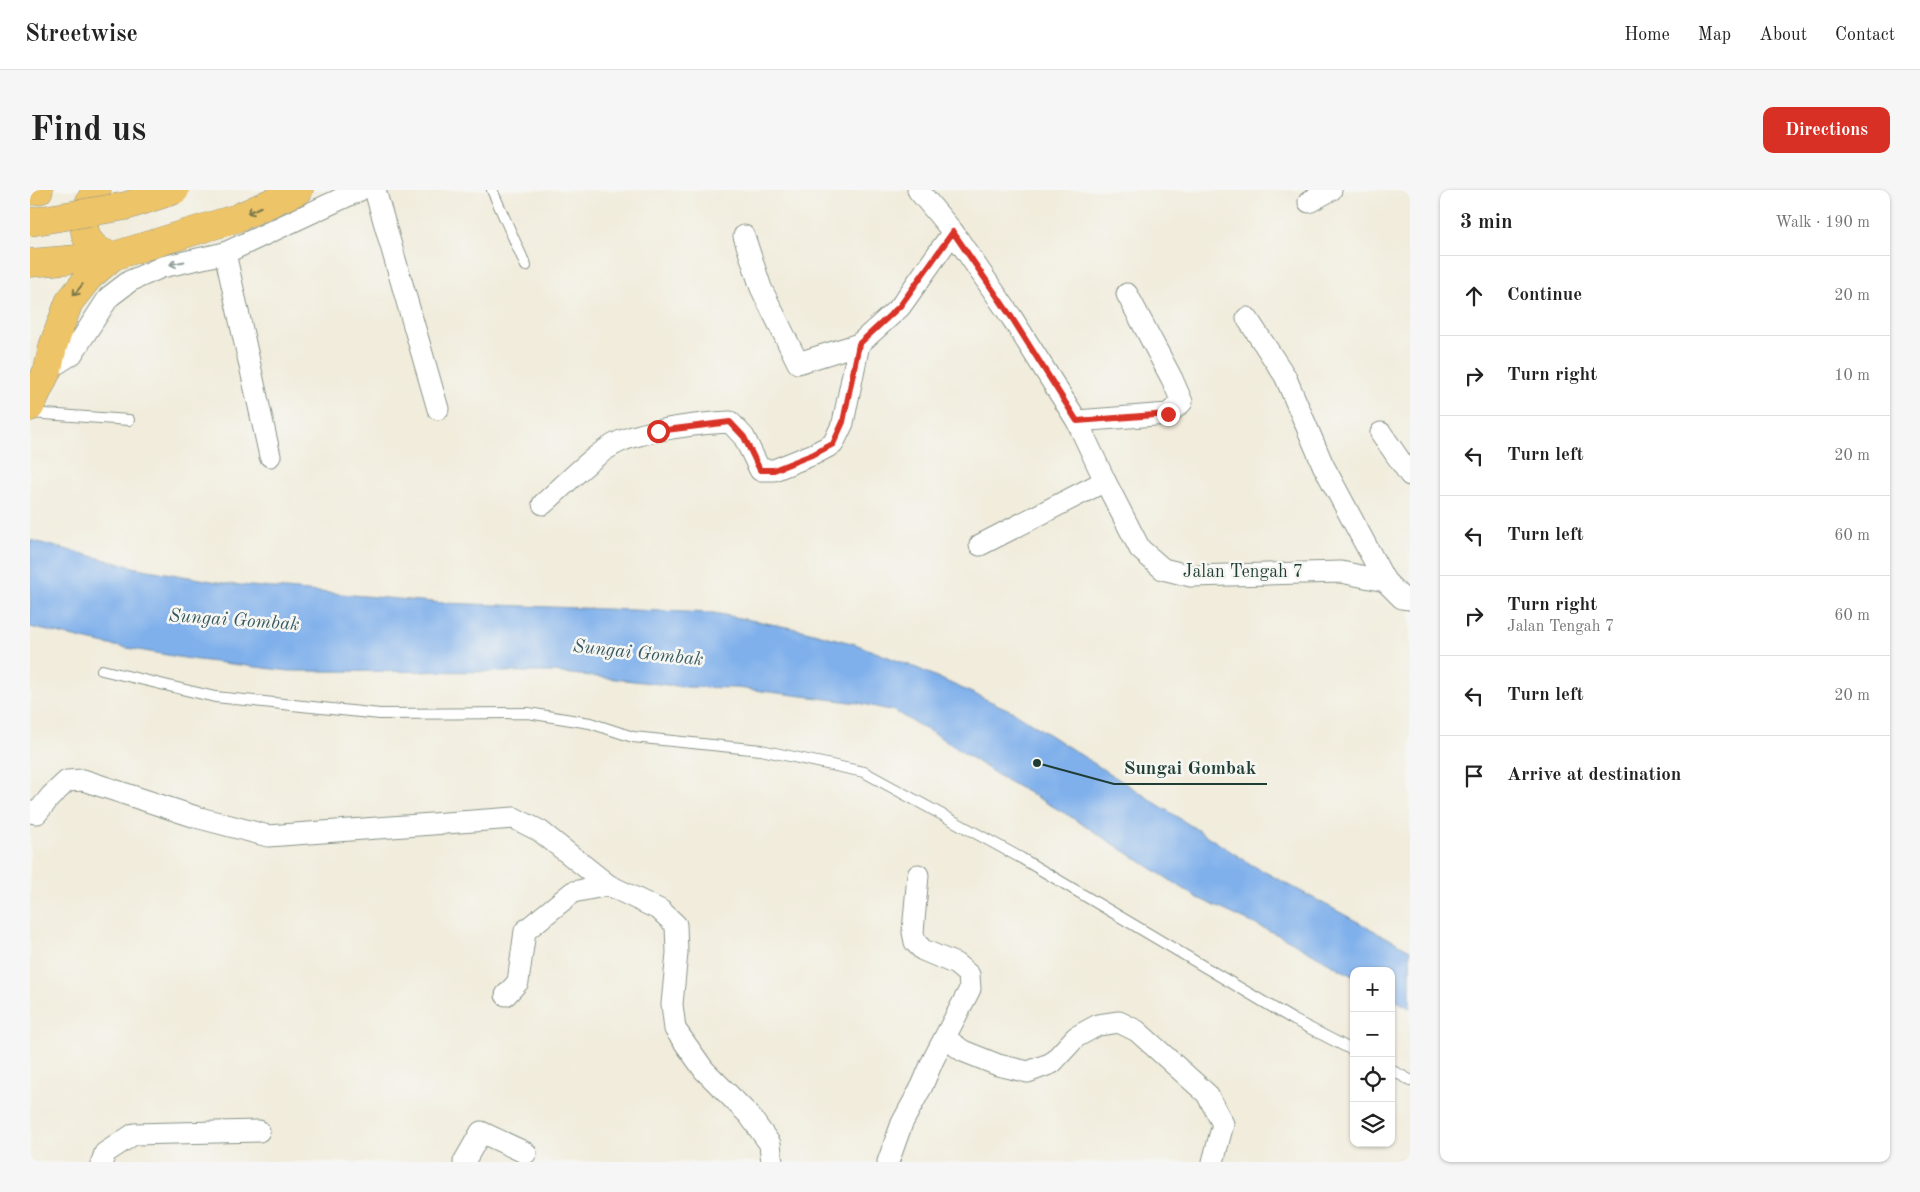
<!DOCTYPE html>
<meta charset="utf-8">
<style>
body{margin:0;font-family:"Old Standard TT",serif;background:#f6f6f6;color:#222}
.controls{position:absolute;right:15px;bottom:15px;display:grid;overflow:hidden;border-radius:10px;box-shadow:0 1px 4px #0004}
.controls button{width:45px;height:45px;display:grid;place-items:center;padding:0;border:0;border-bottom:1px solid #e0e0e0;background:#fff;color:#222;font:25px sans-serif}
.stop{position:absolute;width:15px;height:15px;margin:-11px;border:4px solid #d93025;border-radius:50%;background:#fff}
.stop.end{background:#d93025;border-color:#fff;box-shadow:0 1px 5px #0008}
.list{margin:0;padding:0;list-style:none}
h2{display:flex;justify-content:space-between;align-items:center;height:65px;margin:0;padding:0 20px;font-size:21px}
h2 small{font-size:16px;font-weight:400;color:#767676}
.list li{display:grid;grid-template-columns:32px 1fr auto;gap:15px;align-items:center;box-sizing:border-box;height:80px;padding:0 20px;border-top:1px solid #e0e0e0}
.list b{display:block;font-size:19px;white-space:nowrap}
.list p{margin:0;font-size:16px;white-space:nowrap;color:#767676}
.list em{font-size:16px;font-style:normal;color:#767676}
.icon{flex:none;width:28px;height:28px;fill:none;stroke:currentColor;stroke-width:2;stroke-linecap:round;stroke-linejoin:round}
.map{position:relative;flex:none;width:1380px;height:972px;overflow:hidden;border-radius:10px}
header{display:flex;align-items:center;gap:30px;box-sizing:border-box;height:70px;padding:0 25px;background:#fff;border-bottom:1px solid #e0e0e0}
header strong{font-size:24px}
nav{display:flex;gap:28px;margin-inline-start:auto;font-size:18px}
.intro{display:flex;align-items:center;justify-content:space-between;box-sizing:border-box;height:120px;padding:0 30px}
h1{margin:0;font-size:35px}
.button{padding:12px 22px;border-radius:10px;background:#d93025;color:#fff;font-size:18px;font-weight:700}
main{display:flex;gap:30px;padding:0 30px}
aside{flex:1;background:#fff;border-radius:10px;box-shadow:0 1px 4px #0004}
.map>svg:first-child{display:block}
</style>
<header>
<strong>Streetwise</strong>
<nav><a>Home</a><a>Map</a><a>About</a><a>Contact</a></nav>
</header>
<div class="intro"><h1>Find us</h1><a class="button">Directions</a></div>
<main>
<div class="map">
<svg width="1380" height="972" viewBox="0 0 1380 972">
<rect width="100%" height="100%" fill="#f6f6f2"/>
<filter id="ink" filterUnits="userSpaceOnUse"><feTurbulence type="fractalNoise" baseFrequency=".02" numOctaves="2"/><feDisplacementMap in="SourceGraphic" scale="10" xChannelSelector="R" yChannelSelector="G"/><feConvolveMatrix kernelMatrix="1 2 1 2 8 2 1 2 1" color-interpolation-filters="sRGB"/></filter>
<filter id="wash" filterUnits="userSpaceOnUse"><feTurbulence type="fractalNoise" baseFrequency=".0096" numOctaves="4" result="noise"/><feDisplacementMap in="SourceGraphic" scale="20" xChannelSelector="R" yChannelSelector="G"/><feGaussianBlur stdDeviation="1.12" result="paint"/><feColorMatrix in="noise" values="0 0 0 0 0 0 0 0 0 0 0 0 0 0 0 0 0 1.4 0 .05"/><feComposite in="paint" operator="in"/></filter>
<g filter="url(#wash)">
<rect width="100%" height="100%" fill="#f1ecdb"/>
<polygon fill="#80b0eb" stroke="#507690" points="0,350 107,378 199,394 413,413 684,423 772,440 825,454 889,479 984,522 1222,675 1380,760 1380,818 1361,808 1361,781 1324,781 1324,787 1259,750 1168,708 1038,625 969,586 908,546 864,521 829,513 707,498 656,497 524,482 259,481 160,469 80,455 0,437"/>
</g>
<g filter="url(#ink)">
<g fill="none" stroke-linecap="round" stroke-linejoin="round">
<defs>
<g id="service">
<polyline points="462,0 496,76"/>
<polyline points="0,223 99,230"/>
<polyline points="72,480 185,507 350,524 498,523 560,533 603,547 731,560 834,582 991,668 1264,830 1324,861"/>
<polyline points="1361,880 1380,890"/>
</g>
<g id="minor">
<polyline points="345,0 408,219"/>
<polyline points="888,0 923,42 982,128 1047,231 1075,291 1110,359 1133,379 1161,386 1311,382 1355,391 1372,408 1380,409"/>
<polyline points="1279,12 1301,0"/>
<polyline points="714,46 731,98 768,173 829,154"/>
<polyline points="195,63 240,266"/>
<polyline points="1217,128 1255,186 1293,275 1355,391"/>
<polyline points="18,179 42,164 79,107 100,91 132,77 195,63 330,0"/>
<polyline points="1047,231 1138,224 1152,212 1142,189 1097,104"/>
<polyline points="1351,243 1380,285"/>
<path d="M513,314C535,295 565,262 591,251C618,240 670,233 700,232L714,247L730,280H744L784,264L803,254L813,233L829,154L870,117L923,42"/>
<polyline points="950,355 1075,291"/>
<polyline points="0,622 7,623 21,606 37,591 53,590 166,627 238,646 484,628 510,641 578,695 630,720 646,735 647,763 642,814 645,839 674,880 719,925 740,954 742,972"/>
<polyline points="476,805 488,792 495,741 543,702 578,695"/>
<polyline points="915,848 933,861 968,875 998,882 1022,873 1046,847 1068,835 1089,832 1107,841 1177,904 1193,934 1183,972"/>
<polyline points="72,972 75,963 104,944 229,941"/>
<polyline points="434,972 451,942 496,963"/>
<polyline points="858,972 872,933 892,896 903,870 940,799 939,785 926,774 893,760 885,752 883,742 888,685"/>
</g>
<g id="primary">
<path d="M67,0C54,17 46,45 68,60C72,63 78,64 83,66"/>
<polyline points="0,1 9,0"/>
<polyline points="0,73 83,66 207,28 269,0"/>
<polyline points="0,217 18,179 23,156 39,112 59,87 83,66"/>
</g>
</defs>
<use href="#service" stroke="#889488" stroke-width="12"/>
<use href="#minor" stroke="#889488" stroke-width="23"/>
<use href="#primary" stroke="#889488" stroke-width="29"/>
<use href="#service" stroke="#fff" stroke-width="10"/>
<use href="#minor" stroke="#fff" stroke-width="21"/>
<use href="#primary" stroke="#eec469" stroke-width="28"/>
<defs>
<polyline id="primary-bridge" points="0,32 96,16 145,0"/>
</defs>
<use href="#primary-bridge" stroke="#889488" stroke-width="29" stroke-linecap="butt"/>
<use href="#primary-bridge" stroke="#eec469" stroke-width="28"/>
</g>
<defs><path id="oneway-shaft" d="M-6 0H5M1.5-3L5.5 0L1.5 3" fill="none" stroke-width="1.6" stroke-linecap="round" stroke-linejoin="round" transform="scale(1.25)"/></defs>
<g stroke="#7c7a4c">
<use href="#oneway-shaft" transform="translate(224 20) rotate(155)"/>
<use href="#oneway-shaft" transform="translate(48 100) rotate(129)"/>
</g>
<use stroke="#8f9e9a" href="#oneway-shaft" transform="translate(147 73) rotate(168)"/>
</g>
<g fill="none" stroke-linecap="round" stroke-linejoin="round" filter="url(#ink)">
<polyline stroke="#d93025" stroke-width="6" points="628,241 700,232 714,247 730,280 744,280 784,264 803,254 813,232 829,154 870,116 923,42 982,128 1047,231 1138,224"/>
</g>
<g text-anchor="middle" dominant-baseline="central" stroke-width="5" stroke-linejoin="round" paint-order="stroke">
<g font-size="18" fill="#1f3d34" stroke="#f6f6f2">
<text x="1213" y="382">Jalan Tengah 7</text>
</g>
<g font-size="19" font-style="italic" fill="#375a62" stroke="#f6f6f2">
<text transform="translate(204 431) rotate(4)">Sungai Gombak</text>
<text transform="translate(608 464) rotate(6)">Sungai Gombak</text>
</g>
</g>
<path fill="none" stroke="#1f3d34" stroke-width="2" d="M1007 573L1084 594H1237"/>
<circle fill="#1f3d34" stroke="#f6f6f2" stroke-width="2" cx="1007" cy="573" r="5"/>
<g font-size="19" text-anchor="middle" font-weight="bold" fill="#1f3d34" stroke="#f6f6f2" stroke-width="5" stroke-linejoin="round" paint-order="stroke">
<text x="1160" y="584">Sungai Gombak</text>
</g>
</svg>
<div class="controls">
<button>+</button>
<button>−</button>
<button><svg class="icon" aria-label="locate" viewBox="0 0 24 24"><circle cx="12" cy="12" r="6"/><path d="M12 2v4M12 18v4M2 12h4M18 12h4"/></svg></button>
<button><svg class="icon" aria-label="layers" viewBox="0 0 24 24"><path d="M12 4l9 5-9 5-9-5zM3 14l9 5 9-5"/></svg></button>
</div>
<div class="stop" style="left:628px;top:241px"></div>
<div class="stop end" style="left:1138px;top:224px"></div>
</div>
<aside>
<h2>3 min<small>Walk · 190 m</small></h2>
<ul class="list">
<li><svg class="icon" aria-label="ahead" viewBox="0 0 24 24"><path d="M12 20V5M6 11l6-6 6 6"/></svg><div><b>Continue</b></div><em>20 m</em></li>
<li><svg class="icon" aria-label="right" viewBox="0 0 24 24"><path d="M7 20v-9h11M14 6l5 5-5 5"/></svg><div><b>Turn right</b></div><em>10 m</em></li>
<li><svg class="icon" aria-label="left" viewBox="0 0 24 24"><path d="M17 20v-9H6M10 6l-5 5 5 5"/></svg><div><b>Turn left</b></div><em>20 m</em></li>
<li><svg class="icon" aria-label="left" viewBox="0 0 24 24"><path d="M17 20v-9H6M10 6l-5 5 5 5"/></svg><div><b>Turn left</b></div><em>60 m</em></li>
<li><svg class="icon" aria-label="right" viewBox="0 0 24 24"><path d="M7 20v-9h11M14 6l5 5-5 5"/></svg><div><b>Turn right</b><p>Jalan Tengah 7</p></div><em>60 m</em></li>
<li><svg class="icon" aria-label="left" viewBox="0 0 24 24"><path d="M17 20v-9H6M10 6l-5 5 5 5"/></svg><div><b>Turn left</b></div><em>20 m</em></li>
<li><svg class="icon" aria-label="arrive" viewBox="0 0 24 24"><path d="M6 21V4h12l-3 4 3 4H6"/></svg><div><b>Arrive at destination</b></div></li>
</ul>
</aside>
</main>
